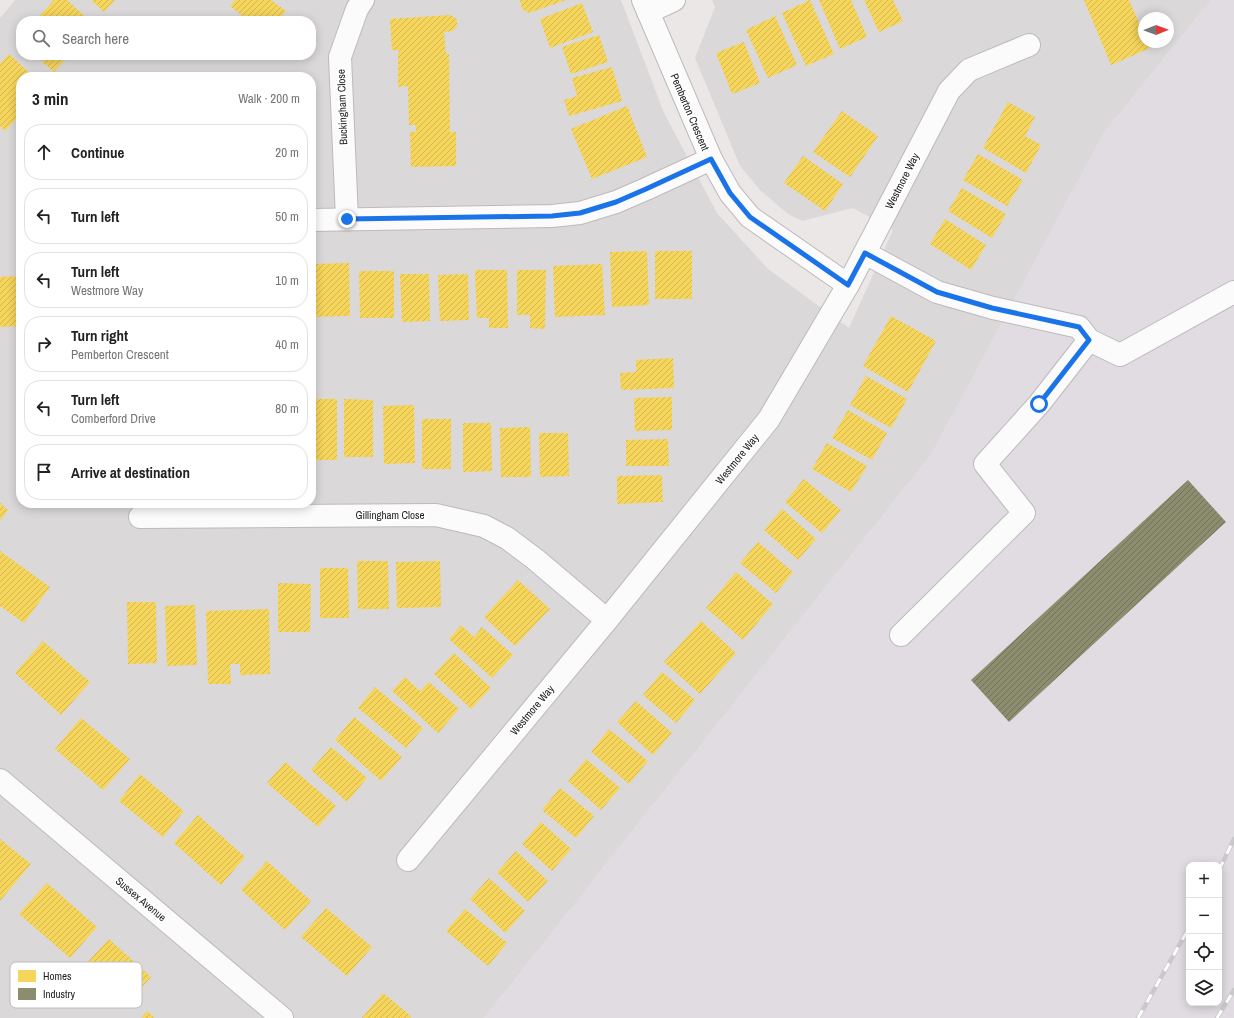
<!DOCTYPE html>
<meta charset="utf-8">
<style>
body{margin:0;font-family:"Archivo Narrow",sans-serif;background:#f6f6f6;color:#222}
.controls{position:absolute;right:12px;bottom:12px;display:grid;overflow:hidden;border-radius:8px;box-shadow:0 2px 10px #0003}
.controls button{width:36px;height:36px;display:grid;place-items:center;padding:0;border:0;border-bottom:1px solid #e0e0e0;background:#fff;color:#222;font:20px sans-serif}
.compass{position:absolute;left:1138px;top:12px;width:36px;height:36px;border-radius:50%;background:#fff;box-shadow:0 2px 10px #0003;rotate:89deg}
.stop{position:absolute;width:12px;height:12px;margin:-9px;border:3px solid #1a73e8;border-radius:50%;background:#fff}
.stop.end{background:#1a73e8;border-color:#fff;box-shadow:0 1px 4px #0008}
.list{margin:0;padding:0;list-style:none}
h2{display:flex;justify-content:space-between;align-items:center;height:52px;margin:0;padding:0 16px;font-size:17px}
h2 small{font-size:13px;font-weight:400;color:#767676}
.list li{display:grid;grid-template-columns:26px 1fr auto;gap:12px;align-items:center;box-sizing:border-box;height:56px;margin:0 8px 8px;padding:0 8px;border:1px solid #e0e0e0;border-radius:16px}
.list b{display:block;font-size:15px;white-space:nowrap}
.list p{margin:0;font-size:13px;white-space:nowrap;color:#767676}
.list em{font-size:13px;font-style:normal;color:#767676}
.icon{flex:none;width:22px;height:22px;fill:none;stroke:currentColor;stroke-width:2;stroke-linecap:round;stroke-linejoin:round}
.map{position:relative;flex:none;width:1234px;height:1018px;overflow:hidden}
.search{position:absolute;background:#fff;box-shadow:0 2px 10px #0003;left:16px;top:16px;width:300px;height:44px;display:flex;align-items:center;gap:10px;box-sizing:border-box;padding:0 14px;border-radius:16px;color:#767676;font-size:15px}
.panel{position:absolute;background:#fff;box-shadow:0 2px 10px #0003;left:16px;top:72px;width:300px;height:436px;border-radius:16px}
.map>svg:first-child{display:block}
</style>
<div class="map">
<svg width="1234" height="1018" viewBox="0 0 1234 1018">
<defs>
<pattern id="homes-hatch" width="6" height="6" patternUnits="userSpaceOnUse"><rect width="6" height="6" fill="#f6d55c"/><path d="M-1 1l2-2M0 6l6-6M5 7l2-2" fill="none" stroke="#d2b650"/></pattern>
<pattern id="industry-hatch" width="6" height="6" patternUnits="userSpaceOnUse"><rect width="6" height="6" fill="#8c8c6e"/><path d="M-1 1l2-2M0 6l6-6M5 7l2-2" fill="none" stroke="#72725a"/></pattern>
</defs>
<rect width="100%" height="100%" fill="#ece7e7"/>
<path fill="#dbd8d9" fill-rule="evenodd" d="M15,0H621L664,113L717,213L768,269L849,328L893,230L853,208L802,221L788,214L760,190L740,166L695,58L715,7L712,0H1211L1103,134L932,453L484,1018H0V18ZM1144,18H1168V42H1144ZM21,21H311V55H21ZM21,77H311V503H21Z"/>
<path fill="#e1dbe2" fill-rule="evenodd" d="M1211,0H1234V1018H484L932,453L1103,134ZM1189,865H1219V1003H1189Z"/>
<g fill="url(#homes-hatch)">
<polygon points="54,0 67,0 90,21 35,21"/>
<polygon points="91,0 115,0 104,12"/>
<polygon points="235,0 271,0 286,11 278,21 249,21 230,6"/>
<polygon points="520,0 566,0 529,13 522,9"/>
<polygon points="810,0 834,54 806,66 782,13"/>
<polygon points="819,0 851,0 867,37 840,49"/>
<polygon points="864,0 893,0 903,21 879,32"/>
<polygon points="1084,0 1129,0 1144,34 1144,42 1147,42 1150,48 1111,65"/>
<polygon points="582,3 593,32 550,48 540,19"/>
<polygon points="450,15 457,19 457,26 453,31 444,32 446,54 449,54 450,132 456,132 456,166 411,167 410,132 416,132 416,125 409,125 408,86 398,87 398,54 399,50 392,50 390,19"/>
<polygon points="775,16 797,65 768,78 746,30"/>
<polygon points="599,35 608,62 571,74 562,47"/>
<polygon points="744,42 760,83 732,94 716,53"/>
<polygon points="9,54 34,77 21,77 21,114 5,131 0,126 0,64"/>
<polygon points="35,55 69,55 54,72"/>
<polygon points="612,67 622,101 569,116 564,100 577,96 572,78"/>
<polygon points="1008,102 1035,117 1025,136 1041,145 1026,173 983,148"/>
<polygon points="627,106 647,157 592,179 571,129"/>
<polygon points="311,109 315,109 316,149 311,149"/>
<polygon points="842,111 878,136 850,177 813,152"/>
<polygon points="978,154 1023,180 1007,206 963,180"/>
<polygon points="803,156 843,184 825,211 784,183"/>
<polygon points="962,188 1006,214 992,238 948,211"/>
<polygon points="945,219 986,245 971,270 930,244"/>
<polygon points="647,251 649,305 612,307 610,252"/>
<rect x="655" y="251" width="37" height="48"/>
<polygon points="349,263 350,316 311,317 311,264"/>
<polygon points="602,264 605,315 555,317 553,266"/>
<polygon points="475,270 507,270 508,328 489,328 489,318 477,318"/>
<polygon points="517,270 546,270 545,329 530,328 530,315 517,315"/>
<polygon points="359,271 394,271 394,318 360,318"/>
<polygon points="400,274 429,274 430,321 402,322"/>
<polygon points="468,274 469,320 440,321 438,275"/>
<polygon points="21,276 21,326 0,327 0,277"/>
<polygon points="891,316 936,341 908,392 863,366"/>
<polygon points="673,358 674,388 621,390 620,373 636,372 636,360"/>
<polygon points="866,376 907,399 891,428 850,405"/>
<polygon points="672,397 672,430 635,431 634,398"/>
<rect x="311" y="399" width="26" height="61"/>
<polygon points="344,399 373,400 373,457 344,457"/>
<polygon points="414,405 415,463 384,464 383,406"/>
<polygon points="848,410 887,433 872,460 832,438"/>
<rect x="422" y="419" width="29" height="50"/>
<polygon points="463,423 491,423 492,471 463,472"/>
<polygon points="530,427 531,477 501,477 500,428"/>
<polygon points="539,433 568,433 569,476 540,477"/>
<polygon points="668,439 669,466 626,466 626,440"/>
<polygon points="827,443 867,466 851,492 812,469"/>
<polygon points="662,475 663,502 617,504 617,476"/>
<polygon points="804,479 841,510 822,533 785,502"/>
<polygon points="0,503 8,510 0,521"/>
<polygon points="782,509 816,539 798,560 764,530"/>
<polygon points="758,542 793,572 776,593 740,563"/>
<polygon points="0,551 50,587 24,623 0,606"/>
<polygon points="357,561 388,561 389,609 358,609"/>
<polygon points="440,561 441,607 397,608 396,562"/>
<polygon points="320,568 348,568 349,618 320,618"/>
<polygon points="736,572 773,604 743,640 706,608"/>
<polygon points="518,580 550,609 515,646 484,617"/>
<polygon points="278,583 311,584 310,632 278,632"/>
<polygon points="127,602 156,602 157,663 128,664"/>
<polygon points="195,605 197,665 167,666 165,606"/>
<polygon points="269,609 270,674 240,675 240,664 230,664 231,684 208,684 206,611"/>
<polygon points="701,621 736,653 700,694 664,662"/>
<polygon points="461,625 474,637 482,627 513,655 492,678 449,639"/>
<polygon points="43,641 90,682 61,715 15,673"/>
<polygon points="454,653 491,688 471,709 434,674"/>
<polygon points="662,672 695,700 676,723 643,695"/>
<polygon points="405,677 420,691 429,682 459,709 438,733 392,691"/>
<polygon points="375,687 423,728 406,748 358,708"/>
<polygon points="636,701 672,733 653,755 617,722"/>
<polygon points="354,717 402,757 381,781 335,740"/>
<polygon points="81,718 130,759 103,790 55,749"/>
<polygon points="609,729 648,761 629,784 591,752"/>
<polygon points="331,747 367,778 347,802 311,770"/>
<polygon points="586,759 620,788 601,810 568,781"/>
<polygon points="285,762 336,806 318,827 267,783"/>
<polygon points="140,774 184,811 163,837 119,801"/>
<polygon points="560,788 594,816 576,838 542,810"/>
<polygon points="198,815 245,857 221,885 174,843"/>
<polygon points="541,822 571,849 552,871 522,844"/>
<polygon points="0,839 31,864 0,901"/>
<polygon points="516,851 548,881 528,902 497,872"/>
<polygon points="267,861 311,901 285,930 241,890"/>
<polygon points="489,878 525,911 505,933 470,899"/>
<polygon points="47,883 97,927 70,958 19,914"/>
<polygon points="326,908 372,947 347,976 301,937"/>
<polygon points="465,909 507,943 488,966 446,931"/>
<polygon points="109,939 151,977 124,1006 83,967"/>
<polygon points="383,993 411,1016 410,1018 362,1018"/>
<polygon points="147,1011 155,1018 141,1018"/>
</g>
<polygon fill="url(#industry-hatch)" points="1188,480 1226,522 1009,722 971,680"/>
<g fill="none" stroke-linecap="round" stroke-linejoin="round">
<defs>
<g id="minor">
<polyline points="643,0 711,159 730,193 750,217 848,285"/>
<polyline points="648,12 674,0"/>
<polyline points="347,219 340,57 357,9 363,0"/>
<polyline points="311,220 552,216 580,213 616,202 646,189 711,159"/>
<polyline points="865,253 937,292 993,308 1079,327 1089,340 1039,404 985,464 1024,513 901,635"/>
<polyline points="1089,340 1120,355 1234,292"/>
<polyline points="140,517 436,515 484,526 507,538 535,559 607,620"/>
<polyline points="0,780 282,1018"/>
<polyline points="408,860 607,620 769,419 848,285 949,91 969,70 1029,45"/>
</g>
</defs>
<use href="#minor" stroke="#bcbaba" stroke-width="24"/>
<use href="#minor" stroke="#fcfbfb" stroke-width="22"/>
<defs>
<g id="rail">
<polyline points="1219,870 1234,839"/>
<polyline points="1138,1018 1189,928"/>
<polyline points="1217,1018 1234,990"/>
</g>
</defs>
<use href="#rail" stroke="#cac9c9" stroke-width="4.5"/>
<use href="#rail" stroke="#fff" stroke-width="3" stroke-dasharray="9" stroke-linecap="butt"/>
</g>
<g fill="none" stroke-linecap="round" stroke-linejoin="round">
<polyline stroke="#1a73e8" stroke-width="5" points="347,219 552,216 580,213 616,202 646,189 711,159 730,193 750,217 848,285 865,253 937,292 992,308 1079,327 1089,340 1039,404"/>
</g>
<g text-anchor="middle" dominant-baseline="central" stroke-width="4" stroke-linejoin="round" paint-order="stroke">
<g font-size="11" fill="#1e1e1e" stroke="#fff">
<text transform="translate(342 107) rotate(-92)">Buckingham Close</text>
<text transform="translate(690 112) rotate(67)">Pemberton Crescent</text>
<text transform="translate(902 181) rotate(-63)">Westmore Way</text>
<text transform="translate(737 459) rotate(-51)">Westmore Way</text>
<text x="390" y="515">Gillingham Close</text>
<text transform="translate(532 710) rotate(-50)">Westmore Way</text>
<text transform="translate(141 899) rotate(40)">Sussex Avenue</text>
</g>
</g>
<rect x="10" y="962" width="132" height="46" rx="6" fill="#fff" stroke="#bcbcbc" stroke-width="1"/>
<rect x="18" y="970" width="18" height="12" fill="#f6d55c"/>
<rect x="18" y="988" width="18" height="12" fill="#8c8c6e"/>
<g font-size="11" fill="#1e1e1e">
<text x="43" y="980">Homes</text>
<text x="43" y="998">Industry</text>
</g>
</svg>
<div class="controls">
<button>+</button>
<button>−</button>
<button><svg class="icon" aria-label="locate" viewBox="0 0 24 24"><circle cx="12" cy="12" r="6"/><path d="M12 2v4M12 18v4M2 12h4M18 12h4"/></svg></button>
<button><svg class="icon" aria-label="layers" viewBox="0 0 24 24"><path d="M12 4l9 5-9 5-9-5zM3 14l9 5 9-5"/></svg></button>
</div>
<svg class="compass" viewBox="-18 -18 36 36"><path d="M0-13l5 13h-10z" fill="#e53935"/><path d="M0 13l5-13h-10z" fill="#767676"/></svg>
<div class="stop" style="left:1039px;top:404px"></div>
<div class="stop end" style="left:347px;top:219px"></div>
<div class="search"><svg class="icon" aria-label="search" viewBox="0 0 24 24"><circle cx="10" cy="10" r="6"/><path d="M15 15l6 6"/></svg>Search here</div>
<section class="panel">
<h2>3 min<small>Walk · 200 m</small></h2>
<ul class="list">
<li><svg class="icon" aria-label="ahead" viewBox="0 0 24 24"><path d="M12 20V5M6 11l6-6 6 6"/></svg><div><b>Continue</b></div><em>20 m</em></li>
<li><svg class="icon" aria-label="left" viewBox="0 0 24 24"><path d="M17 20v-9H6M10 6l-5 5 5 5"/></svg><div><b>Turn left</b></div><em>50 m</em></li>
<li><svg class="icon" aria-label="left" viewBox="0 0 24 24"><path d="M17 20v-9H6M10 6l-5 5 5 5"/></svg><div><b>Turn left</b><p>Westmore Way</p></div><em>10 m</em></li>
<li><svg class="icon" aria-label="right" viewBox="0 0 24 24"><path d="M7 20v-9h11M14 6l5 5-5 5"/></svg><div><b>Turn right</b><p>Pemberton Crescent</p></div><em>40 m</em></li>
<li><svg class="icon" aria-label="left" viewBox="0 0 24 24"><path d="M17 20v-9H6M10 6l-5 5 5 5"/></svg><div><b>Turn left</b><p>Comberford Drive</p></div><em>80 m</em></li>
<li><svg class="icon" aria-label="arrive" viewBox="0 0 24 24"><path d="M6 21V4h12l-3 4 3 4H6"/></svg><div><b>Arrive at destination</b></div></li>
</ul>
</section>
</div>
